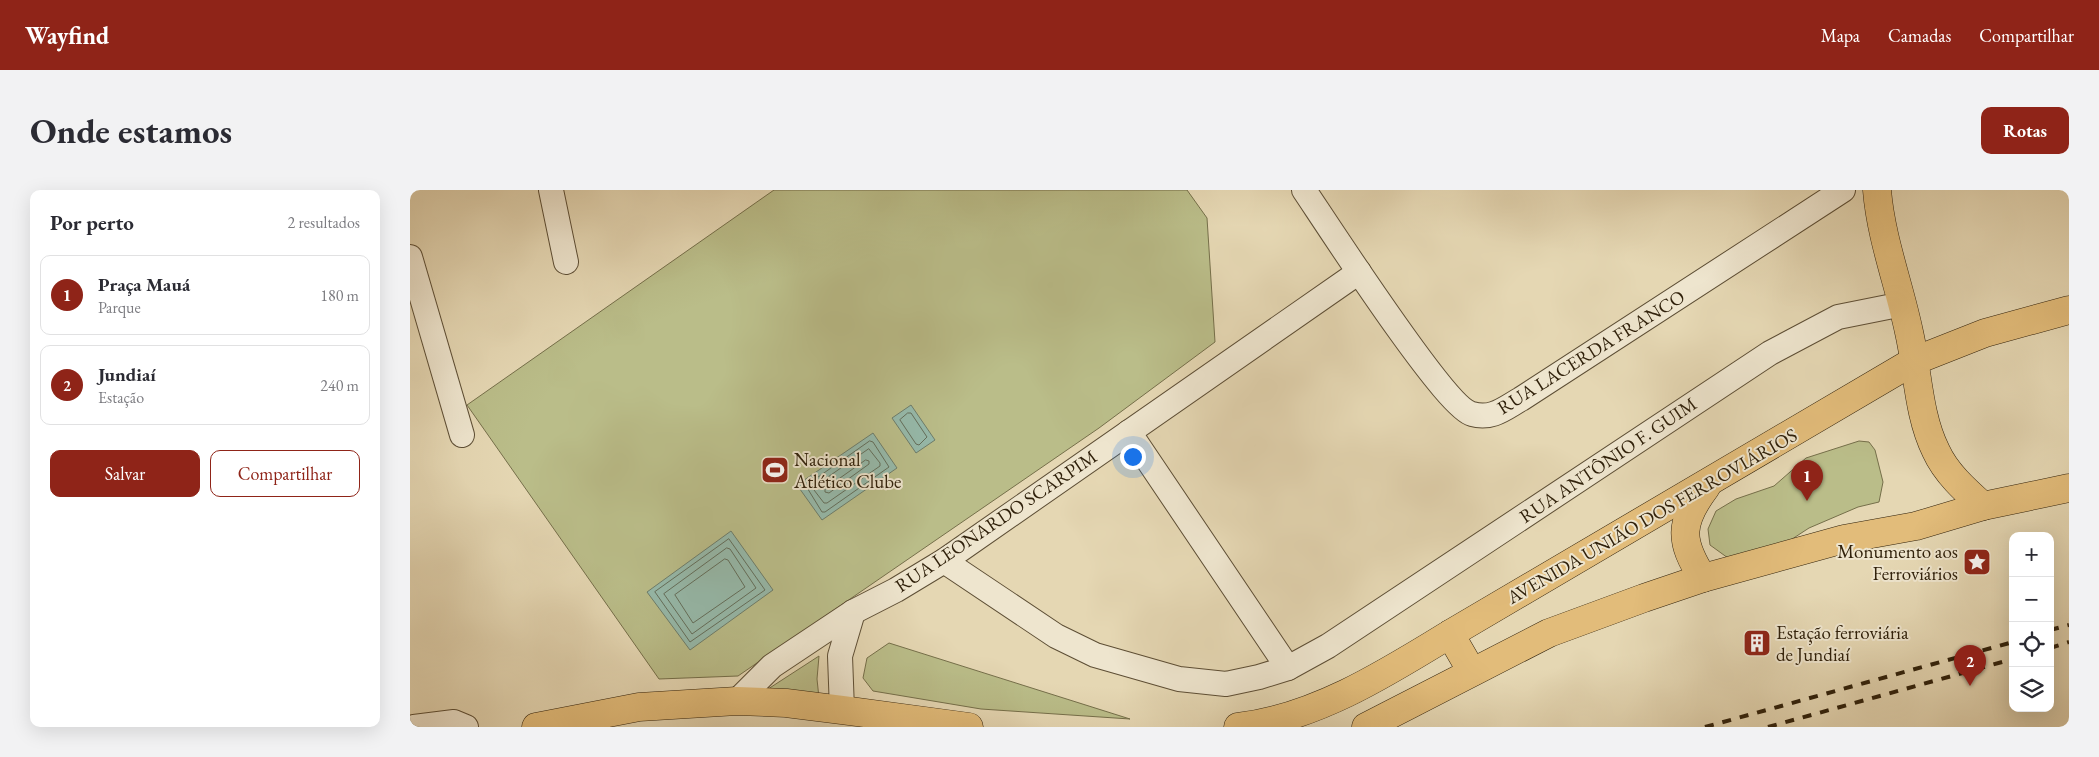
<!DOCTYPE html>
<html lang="pt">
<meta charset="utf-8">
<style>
body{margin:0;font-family:"EB Garamond",serif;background:#f2f2f3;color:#2b2b33}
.controls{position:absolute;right:15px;bottom:15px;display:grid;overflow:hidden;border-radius:10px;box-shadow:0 5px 20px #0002}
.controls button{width:45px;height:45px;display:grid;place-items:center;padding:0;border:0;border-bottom:1px solid #e1e1e2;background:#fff;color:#2b2b33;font:25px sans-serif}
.you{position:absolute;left:722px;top:266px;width:18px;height:18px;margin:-12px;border:4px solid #fff;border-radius:50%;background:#1a73e8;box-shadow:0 0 0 8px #1a73e833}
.badge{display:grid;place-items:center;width:32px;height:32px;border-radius:50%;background:#8f2418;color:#fff;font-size:16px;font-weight:700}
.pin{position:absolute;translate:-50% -41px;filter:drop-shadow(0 1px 2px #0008)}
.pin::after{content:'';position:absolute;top:26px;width:18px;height:15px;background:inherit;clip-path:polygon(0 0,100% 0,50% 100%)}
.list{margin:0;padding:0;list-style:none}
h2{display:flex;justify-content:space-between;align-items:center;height:65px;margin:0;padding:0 20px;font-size:21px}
h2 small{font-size:16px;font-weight:400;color:#7c7c81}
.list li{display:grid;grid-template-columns:32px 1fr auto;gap:15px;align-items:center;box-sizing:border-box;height:80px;margin:0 10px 10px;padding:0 10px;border:1px solid #e1e1e2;border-radius:10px}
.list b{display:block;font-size:19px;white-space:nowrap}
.list p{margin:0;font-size:16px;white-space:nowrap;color:#7c7c81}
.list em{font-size:16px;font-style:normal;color:#7c7c81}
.actions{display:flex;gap:10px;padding:15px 20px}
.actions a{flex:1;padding:11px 0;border:1px solid #8f2418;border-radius:10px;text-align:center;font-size:18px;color:#8f2418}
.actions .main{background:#8f2418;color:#fff}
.icon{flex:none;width:28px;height:28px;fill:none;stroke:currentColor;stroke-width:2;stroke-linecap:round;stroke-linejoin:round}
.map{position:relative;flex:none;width:1659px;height:537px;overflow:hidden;border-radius:10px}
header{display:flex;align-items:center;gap:30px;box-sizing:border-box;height:70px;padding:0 25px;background:#8f2418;color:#fff}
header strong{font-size:24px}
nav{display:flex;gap:28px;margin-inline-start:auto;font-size:18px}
.intro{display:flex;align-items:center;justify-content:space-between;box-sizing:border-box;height:120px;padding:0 30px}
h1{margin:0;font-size:35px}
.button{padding:12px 22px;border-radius:10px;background:#8f2418;color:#fff;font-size:18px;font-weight:700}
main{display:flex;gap:30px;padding:0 30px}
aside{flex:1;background:#fff;border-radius:10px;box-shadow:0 5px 20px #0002}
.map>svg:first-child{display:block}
</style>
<header>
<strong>Wayfind</strong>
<nav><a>Mapa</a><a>Camadas</a><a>Compartilhar</a></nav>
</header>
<div class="intro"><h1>Onde estamos</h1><a class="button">Rotas</a></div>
<main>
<aside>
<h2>Por perto<small>2 resultados</small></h2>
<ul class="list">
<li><span class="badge">1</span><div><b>Praça Mauá</b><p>Parque</p></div><em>180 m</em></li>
<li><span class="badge">2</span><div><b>Jundiaí</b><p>Estação</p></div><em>240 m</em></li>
</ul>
<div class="actions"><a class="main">Salvar</a><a>Compartilhar</a></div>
</aside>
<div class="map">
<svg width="1659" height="537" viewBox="0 0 1659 537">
<rect width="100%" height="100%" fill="#e5d7b3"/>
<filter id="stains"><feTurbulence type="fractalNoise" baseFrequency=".004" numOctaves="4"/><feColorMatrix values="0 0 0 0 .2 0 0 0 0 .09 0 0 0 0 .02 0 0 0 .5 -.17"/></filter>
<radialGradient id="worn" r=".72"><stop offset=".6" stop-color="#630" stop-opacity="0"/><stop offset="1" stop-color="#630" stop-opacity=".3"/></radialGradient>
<g fill="#babd89" stroke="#756f4a">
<polygon points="364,0 777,0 797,28 805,152 689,238 328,486 249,489 57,215"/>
<polygon points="1449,251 1459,252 1465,260 1473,292 1469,312 1448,317 1399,338 1376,353 1318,368 1300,355 1298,339 1306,321 1326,309 1364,296 1396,268"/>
<polygon points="479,453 720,529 571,519 463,501 453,488 457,468"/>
<polygon points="409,466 407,489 409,508 355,501"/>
</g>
<g fill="#96baab" stroke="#6d7d6b">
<polygon points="501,215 525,250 506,263 482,228"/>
<polygon points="463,243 487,278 412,330 387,295"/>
<polygon points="321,341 363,400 280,460 237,402"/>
</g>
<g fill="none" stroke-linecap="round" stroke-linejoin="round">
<g stroke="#636e5b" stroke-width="1">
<polygon points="498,223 501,223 517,247 509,255 506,254 490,230"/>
<polygon points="460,251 463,252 479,277 415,322 412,322 396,296"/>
<polygon points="459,259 470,273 470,276 417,313 414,313 404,300 404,297"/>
<polygon points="456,270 459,271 459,274 419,303 415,302 415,299"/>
<polygon points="319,349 355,400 280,452 245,402"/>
<polygon points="317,358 320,359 346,398 282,444 254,404"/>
<polygon points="315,369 318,370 335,397 283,433 265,405"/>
</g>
<defs>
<g id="minor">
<polyline points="141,0 156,72"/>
<path d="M894,0C917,34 1035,217 1062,224C1082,230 1095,218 1111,209L1433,0"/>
<polyline points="0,67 52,245"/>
<polyline points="719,242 878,478"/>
<polyline points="534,371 646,446 685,465 769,489 816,494 849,487 878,478 918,456 1360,163 1428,127 1493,114"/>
<polyline points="327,511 362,476 443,422 486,400 534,371 949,82"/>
<polyline points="432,520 430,466 443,422"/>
<polyline points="4,537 44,532 56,537"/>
</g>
<g id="major">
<path d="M1467,0C1471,49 1489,94 1499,142C1508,181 1508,225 1526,261C1536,283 1555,300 1573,316"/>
<path d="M1293,388C1269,351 1269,333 1296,297"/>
<polyline points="1040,444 1062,482"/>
<polyline points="126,537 229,517 327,511 376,513 432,520 559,537"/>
<path d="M828,537C905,528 975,484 1040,444L1504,171L1575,143L1659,120"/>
<polyline points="956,537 1139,443 1234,408 1293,388 1434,349 1506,336 1573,316 1659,298"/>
</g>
</defs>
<use href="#minor" stroke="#5d4e35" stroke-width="26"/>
<use href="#major" stroke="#30210b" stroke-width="29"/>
<use href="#minor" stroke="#eee5ce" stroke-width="24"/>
<use href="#major" stroke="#e2bc7a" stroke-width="28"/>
<g stroke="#30210b" stroke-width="4" stroke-dasharray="9 9" stroke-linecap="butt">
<polyline points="1640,440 1659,435"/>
<polyline points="1640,458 1659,452"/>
<polyline points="1295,537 1603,452"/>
<polyline points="1358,537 1603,469"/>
</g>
</g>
<defs>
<symbol id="stadium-square" viewBox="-11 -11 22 22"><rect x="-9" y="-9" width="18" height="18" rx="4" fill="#8f2418" stroke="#eee5ce"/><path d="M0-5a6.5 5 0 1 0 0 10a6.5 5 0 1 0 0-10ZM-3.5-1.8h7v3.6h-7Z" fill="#fff"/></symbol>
<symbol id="sight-square" viewBox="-11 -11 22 22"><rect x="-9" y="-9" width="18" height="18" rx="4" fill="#8f2418" stroke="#eee5ce"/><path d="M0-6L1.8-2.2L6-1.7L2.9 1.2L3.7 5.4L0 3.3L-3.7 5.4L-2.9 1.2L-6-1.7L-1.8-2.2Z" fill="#fff"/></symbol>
<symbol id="building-square" viewBox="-11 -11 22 22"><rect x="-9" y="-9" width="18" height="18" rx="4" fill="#8f2418" stroke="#eee5ce"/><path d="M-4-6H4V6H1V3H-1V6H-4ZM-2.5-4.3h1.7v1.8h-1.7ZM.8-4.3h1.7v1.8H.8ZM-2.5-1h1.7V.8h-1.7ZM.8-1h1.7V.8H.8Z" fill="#fff"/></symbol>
</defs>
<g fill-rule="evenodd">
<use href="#stadium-square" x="349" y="264" width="32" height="32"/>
<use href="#sight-square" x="1551" y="356" width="32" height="32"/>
<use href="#building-square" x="1331" y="437" width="32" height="32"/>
</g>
<g text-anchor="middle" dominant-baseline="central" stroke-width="4" stroke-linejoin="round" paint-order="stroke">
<g font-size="19" fill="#30210b" stroke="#eee5ce">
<text transform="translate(1181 162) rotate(-32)">RUA LACERDA FRANCO</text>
<text transform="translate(1198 270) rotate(-34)">RUA ANTÔNIO F. GUIM</text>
<text transform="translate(1242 326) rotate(-30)">AVENIDA UNIÃO DOS FERROVIÁRIOS</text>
<text transform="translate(586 331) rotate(-34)">RUA LEONARDO SCARPIM</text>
</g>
<g font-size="19" fill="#30210b" stroke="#eee5ce" text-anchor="start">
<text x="384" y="269">Nacional<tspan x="384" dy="22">Atlético Clube</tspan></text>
<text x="1548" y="361" text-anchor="end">Monumento aos<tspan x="1548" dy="22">Ferroviários</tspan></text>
<text x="1366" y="442">Estação ferroviária<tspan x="1366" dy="22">de Jundiaí</tspan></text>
</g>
</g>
<rect width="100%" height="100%" filter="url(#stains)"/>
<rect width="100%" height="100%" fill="url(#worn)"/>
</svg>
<div class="controls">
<button>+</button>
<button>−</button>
<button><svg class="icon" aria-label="locate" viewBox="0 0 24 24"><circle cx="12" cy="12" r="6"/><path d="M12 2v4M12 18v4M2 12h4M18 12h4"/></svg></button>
<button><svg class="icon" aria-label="layers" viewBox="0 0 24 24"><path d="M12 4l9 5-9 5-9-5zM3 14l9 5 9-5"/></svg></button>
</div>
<div class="you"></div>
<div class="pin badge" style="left:1397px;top:311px">1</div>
<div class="pin badge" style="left:1560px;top:496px">2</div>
</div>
</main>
